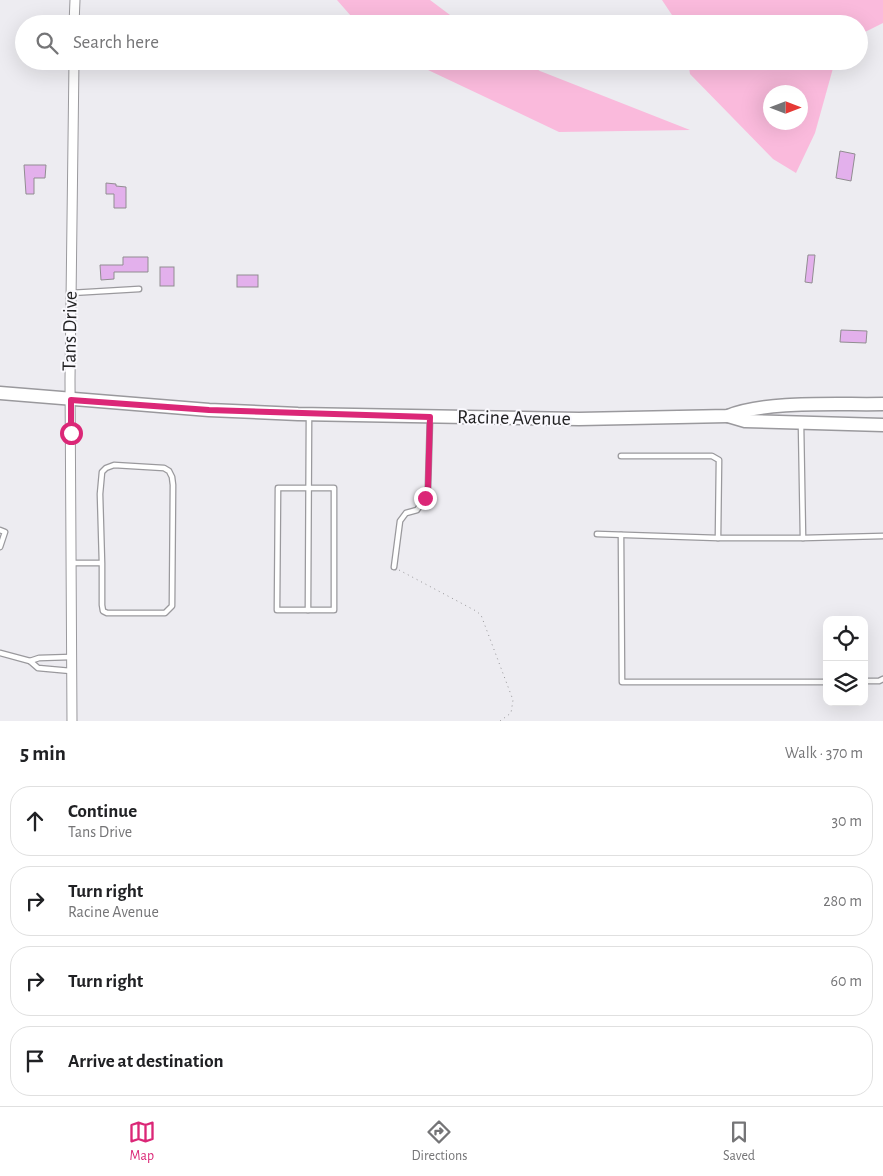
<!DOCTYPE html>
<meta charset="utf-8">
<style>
body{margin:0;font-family:"Alegreya Sans",sans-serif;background:#f6f6f6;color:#202124}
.controls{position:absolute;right:15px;bottom:15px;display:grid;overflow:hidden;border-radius:10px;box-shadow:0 5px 20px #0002}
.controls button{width:45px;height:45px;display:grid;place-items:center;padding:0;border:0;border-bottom:1px solid #e0e0e0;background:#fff;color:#202124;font:25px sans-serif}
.compass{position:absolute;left:763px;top:85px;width:45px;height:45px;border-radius:50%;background:#fff;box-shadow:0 5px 20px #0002;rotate:90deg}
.stop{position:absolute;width:15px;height:15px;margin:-11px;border:4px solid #db2777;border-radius:50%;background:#fff}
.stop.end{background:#db2777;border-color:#fff;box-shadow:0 1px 5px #0008}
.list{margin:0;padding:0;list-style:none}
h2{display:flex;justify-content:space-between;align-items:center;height:65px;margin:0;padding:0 20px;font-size:21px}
h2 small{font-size:16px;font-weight:400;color:#757577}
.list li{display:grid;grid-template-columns:32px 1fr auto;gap:15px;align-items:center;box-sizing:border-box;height:70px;margin:0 10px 10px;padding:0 10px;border:1px solid #e0e0e0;border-radius:20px}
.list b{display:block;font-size:19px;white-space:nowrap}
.list p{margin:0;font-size:16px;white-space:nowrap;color:#757577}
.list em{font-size:16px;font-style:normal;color:#757577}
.icon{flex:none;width:28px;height:28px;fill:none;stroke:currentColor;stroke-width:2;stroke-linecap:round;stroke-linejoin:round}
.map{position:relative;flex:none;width:883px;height:721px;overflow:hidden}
.search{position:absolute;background:#fff;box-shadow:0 5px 20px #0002;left:15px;right:15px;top:15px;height:55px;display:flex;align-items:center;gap:12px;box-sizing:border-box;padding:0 18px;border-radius:28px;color:#757577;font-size:19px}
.sheet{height:385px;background:#fff}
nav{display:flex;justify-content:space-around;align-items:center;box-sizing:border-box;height:70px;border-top:1px solid #e0e0e0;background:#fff;font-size:14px;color:#757577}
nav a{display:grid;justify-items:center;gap:2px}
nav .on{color:#db2777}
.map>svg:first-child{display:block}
</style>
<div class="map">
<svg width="883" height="721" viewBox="0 0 883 721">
<rect width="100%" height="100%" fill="#edecf1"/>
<g fill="#fabadc" fill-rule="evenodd">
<polygon points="337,0 430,0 462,24 358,24"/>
<polygon points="662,0 883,0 883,23 859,35 859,24 678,24"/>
<polygon points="409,61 523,61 540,71 690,130 559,132"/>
<path d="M688,61H835L815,133L796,173L773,159L690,74ZM770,92H800V122H770Z"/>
</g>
<g fill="#e3b0ec" stroke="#918d91">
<polygon points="840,151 855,154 851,181 836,178"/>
<polygon points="24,165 46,165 45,178 34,178 34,194 26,194"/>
<polygon points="106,183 116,184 116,186 126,187 126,208 114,208 114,194 106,194"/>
<polygon points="808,255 815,255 812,283 805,282"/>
<polygon points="123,257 148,257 148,272 114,272 114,279 101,280 100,265 123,265"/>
<rect x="160" y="267" width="14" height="19"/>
<rect x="237" y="275" width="21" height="12"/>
<polygon points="841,330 867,331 866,343 840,342"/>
</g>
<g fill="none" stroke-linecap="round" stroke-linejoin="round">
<defs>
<g id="service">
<polyline points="71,293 139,289"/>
<polyline points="621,456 712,456 719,460 718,538 803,538 801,424"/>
<polygon points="278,488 334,488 334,610 277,610"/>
<polyline points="0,530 5,532 0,547"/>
<polyline points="597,534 718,538"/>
<polyline points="621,535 622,682 827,682"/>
<polyline points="803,538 883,536"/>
<polyline points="71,563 102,563 100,494 102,472 106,468 114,465 164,468 169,471 172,477 173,485 172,606 165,613 107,613 103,611 102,605 102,563"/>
<polyline points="394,567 400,521 406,513 417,510 425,498 428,487 430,418"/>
<polyline points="308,610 309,416"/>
<polyline points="0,653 30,661"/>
<polyline points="71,657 39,658 30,661 38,668 71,671"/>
<polyline points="864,681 879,681 883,679"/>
</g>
<g id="minor">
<polyline points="74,24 75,0"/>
<polyline points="72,721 70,380 74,61"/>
</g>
<g id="secondary">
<path d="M0,393L209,410L298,414L579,419L728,416C768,400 839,405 883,404"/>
<polyline points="728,416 745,421 883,425"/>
</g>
</defs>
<use href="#service" stroke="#9a999d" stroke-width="7"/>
<use href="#minor" stroke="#9a999d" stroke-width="11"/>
<use href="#secondary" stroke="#9a999d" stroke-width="15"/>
<polyline stroke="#969598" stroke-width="1" stroke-dasharray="1 4" stroke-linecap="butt" points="399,570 476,611 481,615 513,700 511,713 500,721"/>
<use href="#service" stroke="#fff" stroke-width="4.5"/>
<use href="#minor" stroke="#fff" stroke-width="9"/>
<use href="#secondary" stroke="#fff" stroke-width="12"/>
</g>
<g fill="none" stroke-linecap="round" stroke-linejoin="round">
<polyline stroke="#db2777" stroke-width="6" points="71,433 71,400 209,410 430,417 428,487 425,498"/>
</g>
<g text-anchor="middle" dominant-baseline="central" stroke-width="4" stroke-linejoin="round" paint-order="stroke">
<g font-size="20" fill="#222223" stroke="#faf9fe">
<text transform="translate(70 331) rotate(-89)">Tans Drive</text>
<text transform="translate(514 418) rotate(1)">Racine Avenue</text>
</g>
</g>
</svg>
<div class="controls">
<button><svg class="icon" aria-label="locate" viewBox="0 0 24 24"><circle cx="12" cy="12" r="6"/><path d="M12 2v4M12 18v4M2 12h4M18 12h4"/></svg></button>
<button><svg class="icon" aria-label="layers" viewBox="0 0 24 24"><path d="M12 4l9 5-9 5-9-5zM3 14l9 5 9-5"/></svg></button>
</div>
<svg class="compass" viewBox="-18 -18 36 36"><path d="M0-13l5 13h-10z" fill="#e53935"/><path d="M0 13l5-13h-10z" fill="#757577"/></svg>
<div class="stop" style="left:71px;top:433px"></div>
<div class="stop end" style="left:425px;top:498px"></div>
<div class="search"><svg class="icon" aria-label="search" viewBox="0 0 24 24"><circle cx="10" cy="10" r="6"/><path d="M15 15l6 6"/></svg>Search here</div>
</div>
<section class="sheet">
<h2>5 min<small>Walk · 370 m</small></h2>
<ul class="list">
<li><svg class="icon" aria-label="ahead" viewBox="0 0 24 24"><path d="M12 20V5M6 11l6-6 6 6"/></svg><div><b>Continue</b><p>Tans Drive</p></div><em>30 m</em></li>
<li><svg class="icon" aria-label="right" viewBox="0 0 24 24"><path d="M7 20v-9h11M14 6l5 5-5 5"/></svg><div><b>Turn right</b><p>Racine Avenue</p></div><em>280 m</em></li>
<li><svg class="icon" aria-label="right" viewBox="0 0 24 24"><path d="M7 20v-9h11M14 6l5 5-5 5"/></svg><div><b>Turn right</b></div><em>60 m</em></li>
<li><svg class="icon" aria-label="arrive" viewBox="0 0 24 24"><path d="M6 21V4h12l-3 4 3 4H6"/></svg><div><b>Arrive at destination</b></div></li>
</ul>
</section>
<nav>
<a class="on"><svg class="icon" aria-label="map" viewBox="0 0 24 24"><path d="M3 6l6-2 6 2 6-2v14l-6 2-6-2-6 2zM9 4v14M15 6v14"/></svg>Map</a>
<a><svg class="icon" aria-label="directions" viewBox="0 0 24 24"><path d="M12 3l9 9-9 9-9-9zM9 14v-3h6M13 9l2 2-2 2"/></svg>Directions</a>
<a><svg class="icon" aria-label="saved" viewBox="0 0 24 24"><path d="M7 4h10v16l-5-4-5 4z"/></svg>Saved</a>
</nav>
